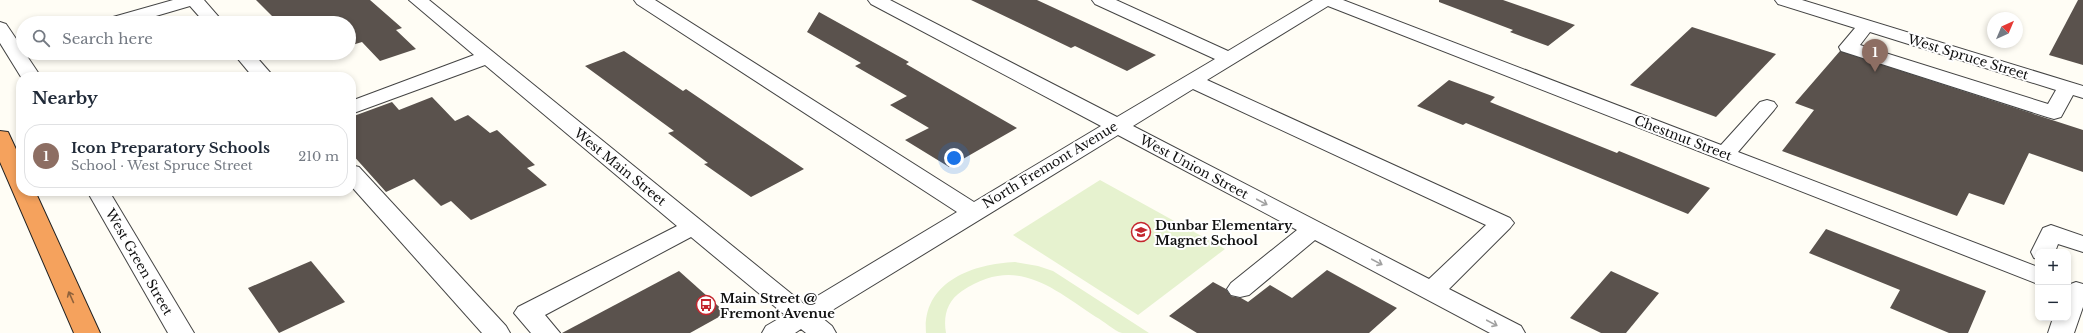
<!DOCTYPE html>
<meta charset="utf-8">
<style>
body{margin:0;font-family:"Libre Baskerville",serif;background:#f2f2f3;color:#1f2937}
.controls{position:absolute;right:12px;bottom:12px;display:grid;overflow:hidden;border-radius:8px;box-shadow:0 2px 6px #0003}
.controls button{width:36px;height:36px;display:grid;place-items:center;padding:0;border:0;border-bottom:1px solid #e0e1e3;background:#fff;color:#1f2937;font:20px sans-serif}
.compass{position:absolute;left:1987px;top:12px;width:36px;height:36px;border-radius:50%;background:#fff;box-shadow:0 2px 6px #0003;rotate:44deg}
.you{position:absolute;left:954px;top:158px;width:14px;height:14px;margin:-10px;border:3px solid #fff;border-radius:50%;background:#1a73e8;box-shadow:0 0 0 6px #1a73e833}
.badge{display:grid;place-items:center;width:26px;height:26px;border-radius:50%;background:#c4262e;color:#fff;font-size:13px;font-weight:700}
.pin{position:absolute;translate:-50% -33px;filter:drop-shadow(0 1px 2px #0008)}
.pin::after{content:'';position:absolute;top:21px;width:14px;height:12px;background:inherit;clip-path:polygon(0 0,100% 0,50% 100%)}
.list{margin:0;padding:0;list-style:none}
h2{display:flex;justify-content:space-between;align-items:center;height:52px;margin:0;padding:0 16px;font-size:17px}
h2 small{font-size:13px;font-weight:400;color:#747a83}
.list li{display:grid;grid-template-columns:26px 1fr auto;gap:12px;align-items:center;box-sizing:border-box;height:64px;margin:0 8px 8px;padding:0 8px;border:1px solid #e0e1e3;border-radius:16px}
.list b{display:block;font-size:15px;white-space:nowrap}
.list p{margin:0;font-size:13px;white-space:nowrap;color:#747a83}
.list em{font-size:13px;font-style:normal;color:#747a83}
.icon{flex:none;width:22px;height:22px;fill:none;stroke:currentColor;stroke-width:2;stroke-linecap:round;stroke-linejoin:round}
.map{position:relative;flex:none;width:2083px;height:333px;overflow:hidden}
.search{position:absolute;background:#fff;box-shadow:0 2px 6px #0003;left:16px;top:16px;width:340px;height:44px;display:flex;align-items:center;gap:10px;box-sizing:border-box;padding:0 14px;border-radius:22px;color:#747a83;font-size:15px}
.panel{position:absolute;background:#fff;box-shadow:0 2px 6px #0003;left:16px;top:72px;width:340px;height:124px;border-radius:16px}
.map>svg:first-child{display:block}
</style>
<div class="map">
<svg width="2083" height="333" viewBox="0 0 2083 333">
<rect width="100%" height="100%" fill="#fffdf5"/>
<g fill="#e6f2cf">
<polygon points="1100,180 1225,249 1138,315 1013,235"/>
<path d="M1015,262L1038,266L1053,271L1149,333C1141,333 1130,333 1122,333C1114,331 1104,321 1096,317C1051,287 1016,255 962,291C947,301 943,316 946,333H926C922,282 972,264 1015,262Z"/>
</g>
<g fill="#5a524d">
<polygon points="256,0 370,0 402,28 396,30 416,49 380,61 362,42 349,46 349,23 279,23"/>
<polygon points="971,0 1037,0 1156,55 1127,71 1075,46 1071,48"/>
<polygon points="1439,0 1503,0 1575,25 1548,46 1510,32 1513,30 1439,2"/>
<polygon points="2078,0 2083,0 2083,65 2049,55"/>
<polygon points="819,12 909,62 906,64 1017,128 949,167 905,140 929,128 890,105 907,96 855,66 861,63 807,32"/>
<polygon points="1692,27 1776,54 1716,117 1630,85"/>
<polygon points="624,51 683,91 686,89 804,169 751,197 704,164 708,163 668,133 674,131 585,66"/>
<polygon points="1840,51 2083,130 2083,172 2029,153 2004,205 1969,193 1957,216 1782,151 1814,110 1795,103"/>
<polygon points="1449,80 1495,97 1490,102 1617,153 1619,151 1710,188 1688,214 1466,123 1463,125 1417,106"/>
<polygon points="432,97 455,121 468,115 490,133 497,130 535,165 527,168 547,185 471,220 451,201 441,206 414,179 386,192 351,153 351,117 392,102 399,110"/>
<polygon points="1826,229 1986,291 1968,333 1949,333 1890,308 1900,290 1809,253"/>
<polygon points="311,261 345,302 279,333 248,288"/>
<polygon points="1327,270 1397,308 1369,333 1197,333 1169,316 1213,282 1226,289 1231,296 1241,298 1248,302 1270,285 1292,298"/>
<polygon points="679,271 726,313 690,333 562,333"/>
<polygon points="1611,271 1659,293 1626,333 1601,333 1570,318"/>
</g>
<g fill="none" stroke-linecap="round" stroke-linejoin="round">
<defs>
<g id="minor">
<polygon points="173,0 204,0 224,23 205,23 190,6 132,23 103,23 106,19"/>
<path d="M409,0H429L804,304L957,212L637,4L634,0H655L974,202L1101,126L871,4L868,0H890L1117,117L1215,59L1095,4L1092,0H1116L1228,51L1313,0H1343L1721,145L1760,102L1767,100L1774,102L1777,106L1774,110L1738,152L2038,267V284L1328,6L1207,80L1510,218L1514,223L1510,228L1449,289L1521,326L1525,333H1490L1315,240L1249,295L1240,297L1231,295L1227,289L1231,283L1297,230L1118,135L821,317L832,326L836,333H806L801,329L795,333H762L766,326L785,315L691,237L545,315L560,333H531L514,313L518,307L677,226L485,65L351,114V101L474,55ZM1193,89L1486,225L1429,279L1133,126Z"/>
<path d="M1775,0H1802L2083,86V98L2073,95L2061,117L2054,119L2047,117L1841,51L1839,47L1855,28L1778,4ZM1870,32L2056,90L2048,104L1860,45Z"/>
<polygon points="0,22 6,24 23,49 23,53 25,53 41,77 21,77 0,43"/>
<polygon points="233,53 253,53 274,77 253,77"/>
<polygon points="351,165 359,167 506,326 510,333 482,333 351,186"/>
<polygon points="87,191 109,191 194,333 168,333"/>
<polygon points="2051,225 2083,236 2083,252 2058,244 2055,252 2038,252 2038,259 2034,258 2031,252 2043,228"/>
<polygon points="2076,282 2083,284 2083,307 2074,333 2048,333 2053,318 2068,318 2068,285"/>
</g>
<polygon id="highway" points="0,131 8,132 21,160 21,191 35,191 100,333 74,333 0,162"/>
</defs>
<use href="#minor" stroke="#444" stroke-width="2"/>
<use href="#highway" stroke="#222" stroke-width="2"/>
<use href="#minor" fill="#fff" fill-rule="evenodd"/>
<use href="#highway" fill="#f5a25d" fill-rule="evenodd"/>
</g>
<defs><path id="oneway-shaft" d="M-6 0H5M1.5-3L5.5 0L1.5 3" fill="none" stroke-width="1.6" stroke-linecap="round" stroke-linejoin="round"/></defs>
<g stroke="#a0a0a0">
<use href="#oneway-shaft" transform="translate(1262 202) rotate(28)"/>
<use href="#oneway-shaft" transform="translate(1377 262) rotate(28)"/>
<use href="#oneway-shaft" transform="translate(1492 323) rotate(28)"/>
</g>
<use stroke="#8e613b" href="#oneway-shaft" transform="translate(71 297) rotate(-114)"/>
<defs>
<symbol id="school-ring" viewBox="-11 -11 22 22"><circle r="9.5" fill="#fff" stroke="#c4262e" stroke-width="1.5"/><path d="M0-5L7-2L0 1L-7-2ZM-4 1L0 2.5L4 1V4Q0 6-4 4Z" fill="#c4262e"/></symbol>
<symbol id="bus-ring" viewBox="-11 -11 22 22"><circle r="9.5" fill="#fff" stroke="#c4262e" stroke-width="1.5"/><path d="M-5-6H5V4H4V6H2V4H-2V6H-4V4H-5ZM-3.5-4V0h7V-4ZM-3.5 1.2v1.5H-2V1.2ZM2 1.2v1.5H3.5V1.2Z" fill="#c4262e"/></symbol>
</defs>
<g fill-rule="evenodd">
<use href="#school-ring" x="1130" y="221" width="22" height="22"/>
<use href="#bus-ring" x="695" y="294" width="22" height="22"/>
</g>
<g text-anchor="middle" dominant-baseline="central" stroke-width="4" stroke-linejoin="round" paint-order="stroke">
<g font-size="13" fill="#111" stroke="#fff">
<text transform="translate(1968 57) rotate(17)">West Spruce Street</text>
<text transform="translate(1683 138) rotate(21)">Chestnut Street</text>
<text transform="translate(1050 165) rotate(-31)">North Fremont Avenue</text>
<text transform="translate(620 167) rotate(39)">West Main Street</text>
<text transform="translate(1194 167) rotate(28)">West Union Street</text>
<text transform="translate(139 262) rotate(60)">West Green Street</text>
</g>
<g font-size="13" font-weight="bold" fill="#111" stroke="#fff" text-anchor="start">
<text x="1155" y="225">Dunbar Elementary<tspan x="1155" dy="15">Magnet School</tspan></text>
<text x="720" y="298">Main Street @<tspan x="720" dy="15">Fremont Avenue</tspan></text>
</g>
</g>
</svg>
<div class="controls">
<button>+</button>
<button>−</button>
</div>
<svg class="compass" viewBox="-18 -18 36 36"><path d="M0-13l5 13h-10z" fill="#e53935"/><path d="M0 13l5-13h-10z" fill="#747a83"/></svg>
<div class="you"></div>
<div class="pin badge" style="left:1875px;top:72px;background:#8d6e63">1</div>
<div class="search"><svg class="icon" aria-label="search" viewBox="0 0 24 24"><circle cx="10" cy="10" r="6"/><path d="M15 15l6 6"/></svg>Search here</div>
<section class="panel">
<h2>Nearby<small></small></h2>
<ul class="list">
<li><span class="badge" style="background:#8d6e63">1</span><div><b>Icon Preparatory Schools</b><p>School · West Spruce Street</p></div><em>210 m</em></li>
</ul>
</section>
</div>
